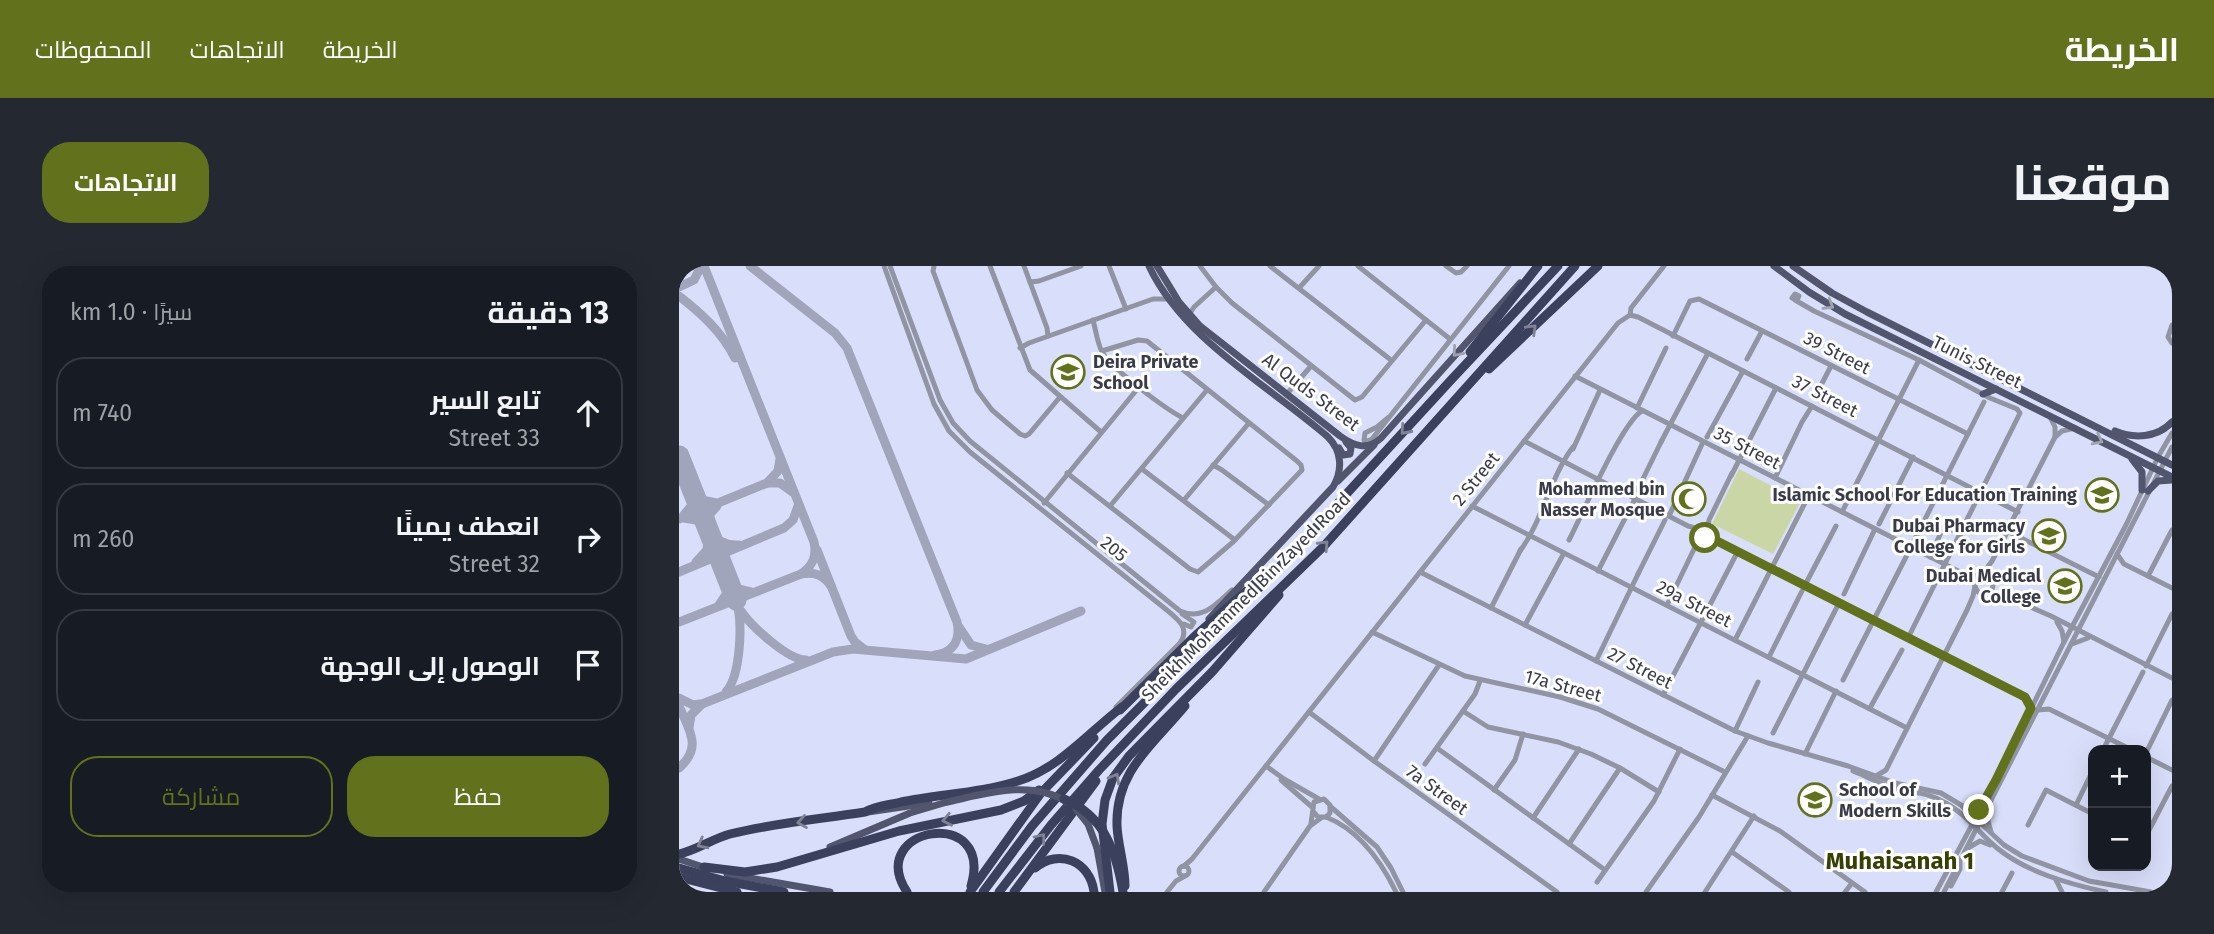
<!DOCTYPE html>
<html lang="ar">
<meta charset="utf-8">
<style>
body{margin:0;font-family:"Fira Sans",Cairo,sans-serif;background:#242831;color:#f1f3f6;direction:rtl}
.controls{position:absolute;right:21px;bottom:21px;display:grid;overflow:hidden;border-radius:14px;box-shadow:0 7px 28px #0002}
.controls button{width:63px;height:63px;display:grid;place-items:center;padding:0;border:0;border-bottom:2px solid #363941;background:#171b24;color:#f1f3f6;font:35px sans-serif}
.stop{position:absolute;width:21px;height:21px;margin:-16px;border:5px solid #62711c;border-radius:50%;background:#fff}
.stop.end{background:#62711c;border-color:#fff;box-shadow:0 2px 7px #0008}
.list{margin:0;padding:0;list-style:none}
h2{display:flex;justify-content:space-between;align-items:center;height:91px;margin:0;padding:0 28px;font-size:30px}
h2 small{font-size:23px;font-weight:400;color:#9ea1a6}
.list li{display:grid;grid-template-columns:46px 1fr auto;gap:21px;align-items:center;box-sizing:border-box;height:112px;margin:0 14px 14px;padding:0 14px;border:2px solid #363941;border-radius:28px}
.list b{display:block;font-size:26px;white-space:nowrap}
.list p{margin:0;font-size:23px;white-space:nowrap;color:#9ea1a6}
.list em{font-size:23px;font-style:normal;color:#9ea1a6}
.actions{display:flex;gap:14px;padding:21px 28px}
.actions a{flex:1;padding:16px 0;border:2px solid #62711c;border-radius:28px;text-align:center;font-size:24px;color:#62711c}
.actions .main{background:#62711c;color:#fff}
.icon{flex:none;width:38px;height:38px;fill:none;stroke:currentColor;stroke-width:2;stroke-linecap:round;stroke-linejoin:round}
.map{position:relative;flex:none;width:1493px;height:626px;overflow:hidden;direction:ltr;border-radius:28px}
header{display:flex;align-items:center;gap:42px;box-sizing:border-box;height:98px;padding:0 35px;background:#62711c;color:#fff}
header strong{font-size:33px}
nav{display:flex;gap:38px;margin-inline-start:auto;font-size:24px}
.intro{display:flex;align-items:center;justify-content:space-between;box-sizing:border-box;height:168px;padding:0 42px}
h1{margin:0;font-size:49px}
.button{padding:18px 32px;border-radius:28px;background:#62711c;color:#fff;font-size:24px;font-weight:700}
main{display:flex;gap:42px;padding:0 42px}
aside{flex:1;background:#171b24;border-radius:28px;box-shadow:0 7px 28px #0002}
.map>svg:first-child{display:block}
</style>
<header>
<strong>الخريطة</strong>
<nav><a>الخريطة</a><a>الاتجاهات</a><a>المحفوظات</a></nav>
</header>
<div class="intro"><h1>موقعنا</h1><a class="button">الاتجاهات</a></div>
<main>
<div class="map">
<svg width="1493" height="626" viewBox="0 0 1493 626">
<rect width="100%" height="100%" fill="#d9dffa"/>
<polygon fill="#cbd6a6" points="1060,203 1122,235 1094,288 1033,258"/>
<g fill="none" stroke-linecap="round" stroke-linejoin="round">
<g stroke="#a0a5bb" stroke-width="9">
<path d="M25,0L135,276C138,290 134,300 122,308"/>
<path d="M71,0L156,67L168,82L278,356C282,374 274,387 256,389"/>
<polyline points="0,21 15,14 22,0"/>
<path d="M0,30C22,47 43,66 56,92"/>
<polyline points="88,217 101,217 115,227"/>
<polyline points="4,250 13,239 12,220 23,234 37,237"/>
<polyline points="5,252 17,254 30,264 31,248 38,240"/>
<polyline points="0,253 88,217 99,205 101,193"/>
<path d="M30,264C37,274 47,280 60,279"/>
<polyline points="138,284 172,370 176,376 185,383"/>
<polyline points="17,296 28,284 30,264"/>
<polyline points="0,306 105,262 114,254 119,240"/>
<polyline points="40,339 48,327 48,310 59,323 72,326"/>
<path d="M62,345C72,360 109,394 127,394"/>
<path d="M0,356L122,308C135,306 144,308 152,320"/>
<polyline points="280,361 292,379 307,383"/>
<path d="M47,426C62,409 64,355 57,334"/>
<polyline points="0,432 14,439 21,438"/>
<path d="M0,440C10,464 24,481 0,502"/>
<polyline points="10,462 12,449 23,438 154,386 174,383 287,393 402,345"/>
</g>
<polyline stroke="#a0a5bb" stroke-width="21" points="0,190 57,334"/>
<g stroke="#9194a3" stroke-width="5">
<path d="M205,0L255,138L270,165L291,186L489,345C500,354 511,363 501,377L437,441"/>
<path d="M211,0L261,134L274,157L291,175L501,345C524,355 537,338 553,324"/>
<polyline points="255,0 254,5 298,124 313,144 341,168 346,170 350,168 381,131"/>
<polyline points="311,0 351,104 422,166"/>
<polyline points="345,0 368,62 369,70"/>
<polyline points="430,0 447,43"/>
<polyline points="521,0 537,21 553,37 676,134 683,131 747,54"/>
<polyline points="591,0 712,94"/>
<polyline points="679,0 771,73"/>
<polyline points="767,0 777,7 782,6 788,0"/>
<polyline points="351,16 360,15 402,0"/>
<polyline points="620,22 640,0"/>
<polygon points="1116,28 1120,30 1118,34 1113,32"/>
<polyline points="1116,34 1135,45 1240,94 1311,132 1338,143 1341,147 1229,372"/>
<polyline points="510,49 515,41 537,21"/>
<polyline points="951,49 959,51 1339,246"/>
<path d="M414,54C417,65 418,76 423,86C433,103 485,142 504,152"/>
<polyline points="1493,59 1489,71 1493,77"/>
<polyline points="994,70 1011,35 1020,33 1289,168"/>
<polyline points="341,82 350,77 474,33 489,33"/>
<polyline points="1068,93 1083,65"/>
<polyline points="896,110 1285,308 1302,310"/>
<polyline points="1139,125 1152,100"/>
<polyline points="607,129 632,100"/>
<polyline points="958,142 987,82"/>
<polyline points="710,151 698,161 686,167 685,174 689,175 693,173 830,0"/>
<polyline points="1371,151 1376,161 1376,171"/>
<polyline points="1028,171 1064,105"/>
<polyline points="845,175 1009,260 1020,263"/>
<polyline points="982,176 1029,87"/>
<polyline points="894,183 921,124"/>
<polyline points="534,199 543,204 590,239"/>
<polyline points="463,203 556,274"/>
<polyline points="388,207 511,303 519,306 554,276 623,204 622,199 618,195 468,75 459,74 423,85"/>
<polyline points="1052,210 1097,122"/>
<polyline points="1096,212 1123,156 1133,140"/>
<polyline points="958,225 983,174"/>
<polyline points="505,234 570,157"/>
<polyline points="365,237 460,121"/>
<polyline points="431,240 528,124"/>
<polyline points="793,240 1228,462"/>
<polyline points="1163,246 1240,94"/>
<polyline points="990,250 1024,176"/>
<polyline points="1332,257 1376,171 1383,165 1396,162"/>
<polyline points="1200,258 1234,191"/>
<polyline points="1028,265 1030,254 1053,207"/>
<polyline points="1328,265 1420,311"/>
<polyline points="1026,272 1037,274 1344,430 1352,442"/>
<path d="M890,274C903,249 943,156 963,145"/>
<polyline points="1232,281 1305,136"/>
<path d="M841,285C864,254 871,211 894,181"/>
<polyline points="1438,288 1445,298 1493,322"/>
<polyline points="1251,291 1264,262 1267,261 1282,268"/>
<polyline points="919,305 956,233"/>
<polyline points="741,306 1056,465 1089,477 1169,500 1216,517 1262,527 1282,539 1325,579 1343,590 1410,615 1472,626"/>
<polyline points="959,308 986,254"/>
<polyline points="1303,309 1313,295 1334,255"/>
<circle cx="1305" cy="319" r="9"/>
<polyline points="1469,310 1493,264"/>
<polyline points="1126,319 1157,260"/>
<polyline points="1309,327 1326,330 1372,350 1493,412"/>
<polyline points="1165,328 1196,263"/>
<polyline points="988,339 1017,279 1019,270"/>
<polyline points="812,342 842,283"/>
<polyline points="503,348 515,356 512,361 505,358"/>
<polyline points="1378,356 1383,365 1385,376"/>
<polyline points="846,359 885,287"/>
<polyline points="693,366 786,410 881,431 919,443 1046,506"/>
<polyline points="1056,374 1130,229"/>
<polyline points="1393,378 1409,372"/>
<polyline points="1090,391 1123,325"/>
<polyline points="917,395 960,306"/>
<polyline points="1467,400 1493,348"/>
<polyline points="1164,414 1228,289"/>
<polyline points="984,429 1059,285"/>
<polyline points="1191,442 1223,384"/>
<polyline points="1359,444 1370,443 1453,484"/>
<polyline points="784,445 809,461 879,476 912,488 941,502 980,526"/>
<polyline points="630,446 695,495 878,626"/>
<polyline points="1056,465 1079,416"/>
<polyline points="1094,467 1160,337"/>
<polyline points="758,482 926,604"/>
<polyline points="1424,484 1464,406"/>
<polyline points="1467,487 1493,434"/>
<polyline points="1126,488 1157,425"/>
<polyline points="1467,491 1493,504"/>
<polyline points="695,495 760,399"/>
<polyline points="746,498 796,428 801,415"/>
<polyline points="587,500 605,513 640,533"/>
<path d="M1174,505C1189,511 1203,519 1219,523C1235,527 1251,527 1265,536C1286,547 1300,567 1318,582C1347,606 1390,618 1427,626"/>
<polyline points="1197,510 1207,504 1288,344 1294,330 1296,320"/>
<polyline points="602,514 633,541"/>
<polyline points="815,524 836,494 844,468"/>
<polyline points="1033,529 1101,565 1186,626"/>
<polyline points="1397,539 1414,504"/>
<polyline points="1284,540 1296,539 1303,533"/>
<polyline points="652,541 698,581 712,602 724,626"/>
<polyline points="1310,545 1309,555 1312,566"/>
<path d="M647,551C680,564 702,595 717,626"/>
<polyline points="854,552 900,483"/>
<polyline points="632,557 635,536 645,533 651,539 651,547 647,551 639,551 634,545"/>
<polyline points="1349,559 1367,524 1414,548"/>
<polyline points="1467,570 1493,520"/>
<polyline points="890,578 941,502"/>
<polyline points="1289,582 1301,575 1311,579"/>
<polyline points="1053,586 1110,626"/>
<polyline points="505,600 513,593 939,57 951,49 952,42 985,0"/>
<circle cx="505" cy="605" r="5"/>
<polyline points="1377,614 1383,626"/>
<polyline points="918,616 975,535 1001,483"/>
<polyline points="1272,620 1281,603 1281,597"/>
<polyline points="0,623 8,626"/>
<polyline points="488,626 497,615 506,610"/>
<polyline points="585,626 631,560 642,552"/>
<polyline points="967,626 1020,551 1069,470"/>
<polyline points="1026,626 1075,550"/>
<polyline points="1166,626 1173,617"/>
<polyline points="1257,626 1317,514 1385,376 1447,259 1479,191 1493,167"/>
<polyline points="1265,626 1493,181"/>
<polyline points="1323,626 1333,607"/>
</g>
<g stroke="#51566e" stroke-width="7">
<path d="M470,0C504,73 589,119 649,171C663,185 664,204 654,221L530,353"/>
<path d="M478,0L500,36L521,60L661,170C675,180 688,185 702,172L841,17"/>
<polyline points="1095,0 1130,26 1166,48 1493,211"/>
<polyline points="1114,0 1153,27 1188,46 1493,199"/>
<polyline points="1304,128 1317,123"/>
<path d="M1436,165C1455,173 1478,172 1493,156"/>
<polyline points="660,182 664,189 671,188 672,182 667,176"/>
<polyline points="1453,193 1463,206 1463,224"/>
<polyline points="659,215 695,179"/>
<polyline points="1469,225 1479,215 1493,214"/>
<polyline points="189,546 250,537"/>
<polyline points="151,581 231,547 268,536"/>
<polyline points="418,582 426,626"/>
<polyline points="0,593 30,603"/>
<polyline points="48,608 151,626"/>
</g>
<g stroke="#3b405c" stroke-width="9">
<polyline points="791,86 859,0"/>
<polyline points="810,103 919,0"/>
<polyline points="441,444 516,370 587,308"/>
<path d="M0,588C18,584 33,573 51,568C95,557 142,553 186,546C197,540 210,539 222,536C260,528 302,527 339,515C381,502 409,467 443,441"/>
<polyline points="25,601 66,606 98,601 220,565 322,544 345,535 360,524"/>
<polyline points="0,602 46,615 105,626"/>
<path d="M356,602C380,582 411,595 415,626"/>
<polyline points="0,611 58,626"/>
<path d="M446,620C446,600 439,580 438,560C436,505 474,479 506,440"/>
<path d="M228,626C185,561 316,538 292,620"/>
<polyline points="291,626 362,527 415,472"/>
<polyline points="304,626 353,560 428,474 593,309 772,114 879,0"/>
<polyline points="320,626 372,559 420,504 497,423 645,280 896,0"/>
<polyline points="335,626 417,515"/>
<polyline points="431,626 423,558 426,534 434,512 450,490 533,406 600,329"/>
</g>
<g stroke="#51566e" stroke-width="7">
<path d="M268,536C306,528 352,513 388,536"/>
<polyline points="397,543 409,558 418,582"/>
</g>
<path stroke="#3b405c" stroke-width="9" d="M385,533C426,550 437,586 444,626"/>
</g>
<defs><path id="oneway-chevron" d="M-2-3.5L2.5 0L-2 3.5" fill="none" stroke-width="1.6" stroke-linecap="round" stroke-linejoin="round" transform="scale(1.75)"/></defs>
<g stroke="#9fa2af">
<use href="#oneway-chevron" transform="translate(1150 39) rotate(31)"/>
<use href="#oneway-chevron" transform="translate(778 86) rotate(131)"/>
<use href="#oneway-chevron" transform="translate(1419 174) rotate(27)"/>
</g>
<g stroke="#808395">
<use href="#oneway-chevron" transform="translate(853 63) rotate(-44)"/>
<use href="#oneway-chevron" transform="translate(726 164) rotate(132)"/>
<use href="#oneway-chevron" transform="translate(645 279) rotate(-47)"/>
<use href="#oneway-chevron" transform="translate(436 512) rotate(-61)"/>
<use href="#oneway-chevron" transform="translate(268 554) rotate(169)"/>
<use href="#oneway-chevron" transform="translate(123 556) rotate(171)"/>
<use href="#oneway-chevron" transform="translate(362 572) rotate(-52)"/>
<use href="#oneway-chevron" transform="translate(23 578) rotate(153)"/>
</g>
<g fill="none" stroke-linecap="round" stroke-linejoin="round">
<polyline stroke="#62711c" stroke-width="9" points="1026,272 1036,274 1346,431 1352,442 1317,514 1300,544"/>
</g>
<defs>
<symbol id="school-ring" viewBox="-11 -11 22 22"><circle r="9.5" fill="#fff" stroke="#62711c" stroke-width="1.5"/><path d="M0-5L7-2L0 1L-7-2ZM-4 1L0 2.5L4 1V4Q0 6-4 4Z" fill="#62711c"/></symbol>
<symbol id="mosque-ring" viewBox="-11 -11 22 22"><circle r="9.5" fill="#fff" stroke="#62711c" stroke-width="1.5"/><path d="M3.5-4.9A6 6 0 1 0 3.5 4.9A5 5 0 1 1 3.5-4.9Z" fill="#62711c"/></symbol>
<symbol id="university-ring" viewBox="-11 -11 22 22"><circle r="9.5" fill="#fff" stroke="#62711c" stroke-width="1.5"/><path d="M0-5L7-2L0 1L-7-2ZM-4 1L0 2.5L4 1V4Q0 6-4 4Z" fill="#62711c"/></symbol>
</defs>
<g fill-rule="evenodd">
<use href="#school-ring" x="370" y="87" width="38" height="38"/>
<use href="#school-ring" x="1404" y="210" width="38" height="38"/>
<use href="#mosque-ring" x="991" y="214" width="38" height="38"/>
<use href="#university-ring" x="1351" y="251" width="38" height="38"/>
<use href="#university-ring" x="1367" y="301" width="38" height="38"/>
<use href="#school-ring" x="1117" y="515" width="38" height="38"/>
</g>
<g text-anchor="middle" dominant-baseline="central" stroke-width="6" stroke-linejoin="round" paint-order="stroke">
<g font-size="18" fill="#393b49" stroke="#fff">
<text transform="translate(1158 87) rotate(27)">39 Street</text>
<text transform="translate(1298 96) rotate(26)">Tunis Street</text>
<text transform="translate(632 126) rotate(37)">Al Quds Street</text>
<text transform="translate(1146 130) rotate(27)">37 Street</text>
<text transform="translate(1068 182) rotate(27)">35 Street</text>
<text transform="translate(797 213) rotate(-51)">2 Street</text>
<text transform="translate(435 283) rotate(39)">205</text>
<text transform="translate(567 331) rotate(-45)">Sheikh Mohammed Bin Zayed Road</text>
<text transform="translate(1015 338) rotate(27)">29a Street</text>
<text transform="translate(961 402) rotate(27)">27 Street</text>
<text transform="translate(884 420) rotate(15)">17a Street</text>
<text transform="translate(758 524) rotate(36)">7a Street</text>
</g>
<g font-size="18" font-weight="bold" fill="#393b49" stroke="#fff" text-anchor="end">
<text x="414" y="96" text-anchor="start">Deira Private<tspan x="414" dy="21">School</tspan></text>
<text x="986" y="223">Mohammed bin<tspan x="986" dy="21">Nasser Mosque</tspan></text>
<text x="1398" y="229">Islamic School For Education Training</text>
<text x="1346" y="260">Dubai Pharmacy<tspan x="1346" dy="21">College for Girls</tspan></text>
<text x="1362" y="310">Dubai Medical<tspan x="1362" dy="21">College</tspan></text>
<text x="1160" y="524" text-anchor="start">School of<tspan x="1160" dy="21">Modern Skills</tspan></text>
</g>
<g font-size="24" font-weight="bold" fill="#374003" stroke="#fff">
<text x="1221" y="595">Muhaisanah 1</text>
</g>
</g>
</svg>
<div class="controls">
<button>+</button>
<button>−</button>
</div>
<div class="stop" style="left:1026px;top:272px"></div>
<div class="stop end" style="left:1300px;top:544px"></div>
</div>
<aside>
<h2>13 دقيقة<small>سيرًا · 1.0 km</small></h2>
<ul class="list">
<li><svg class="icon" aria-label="ahead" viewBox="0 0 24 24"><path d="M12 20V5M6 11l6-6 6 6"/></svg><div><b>تابع السير</b><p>33 Street</p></div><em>740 m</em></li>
<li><svg class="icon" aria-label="right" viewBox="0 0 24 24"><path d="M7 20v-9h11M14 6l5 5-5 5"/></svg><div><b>انعطف يمينًا</b><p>32 Street</p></div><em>260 m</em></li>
<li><svg class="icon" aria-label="arrive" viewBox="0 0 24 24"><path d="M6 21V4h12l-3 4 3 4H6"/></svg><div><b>الوصول إلى الوجهة</b></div></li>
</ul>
<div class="actions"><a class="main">حفظ</a><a>مشاركة</a></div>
</aside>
</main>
